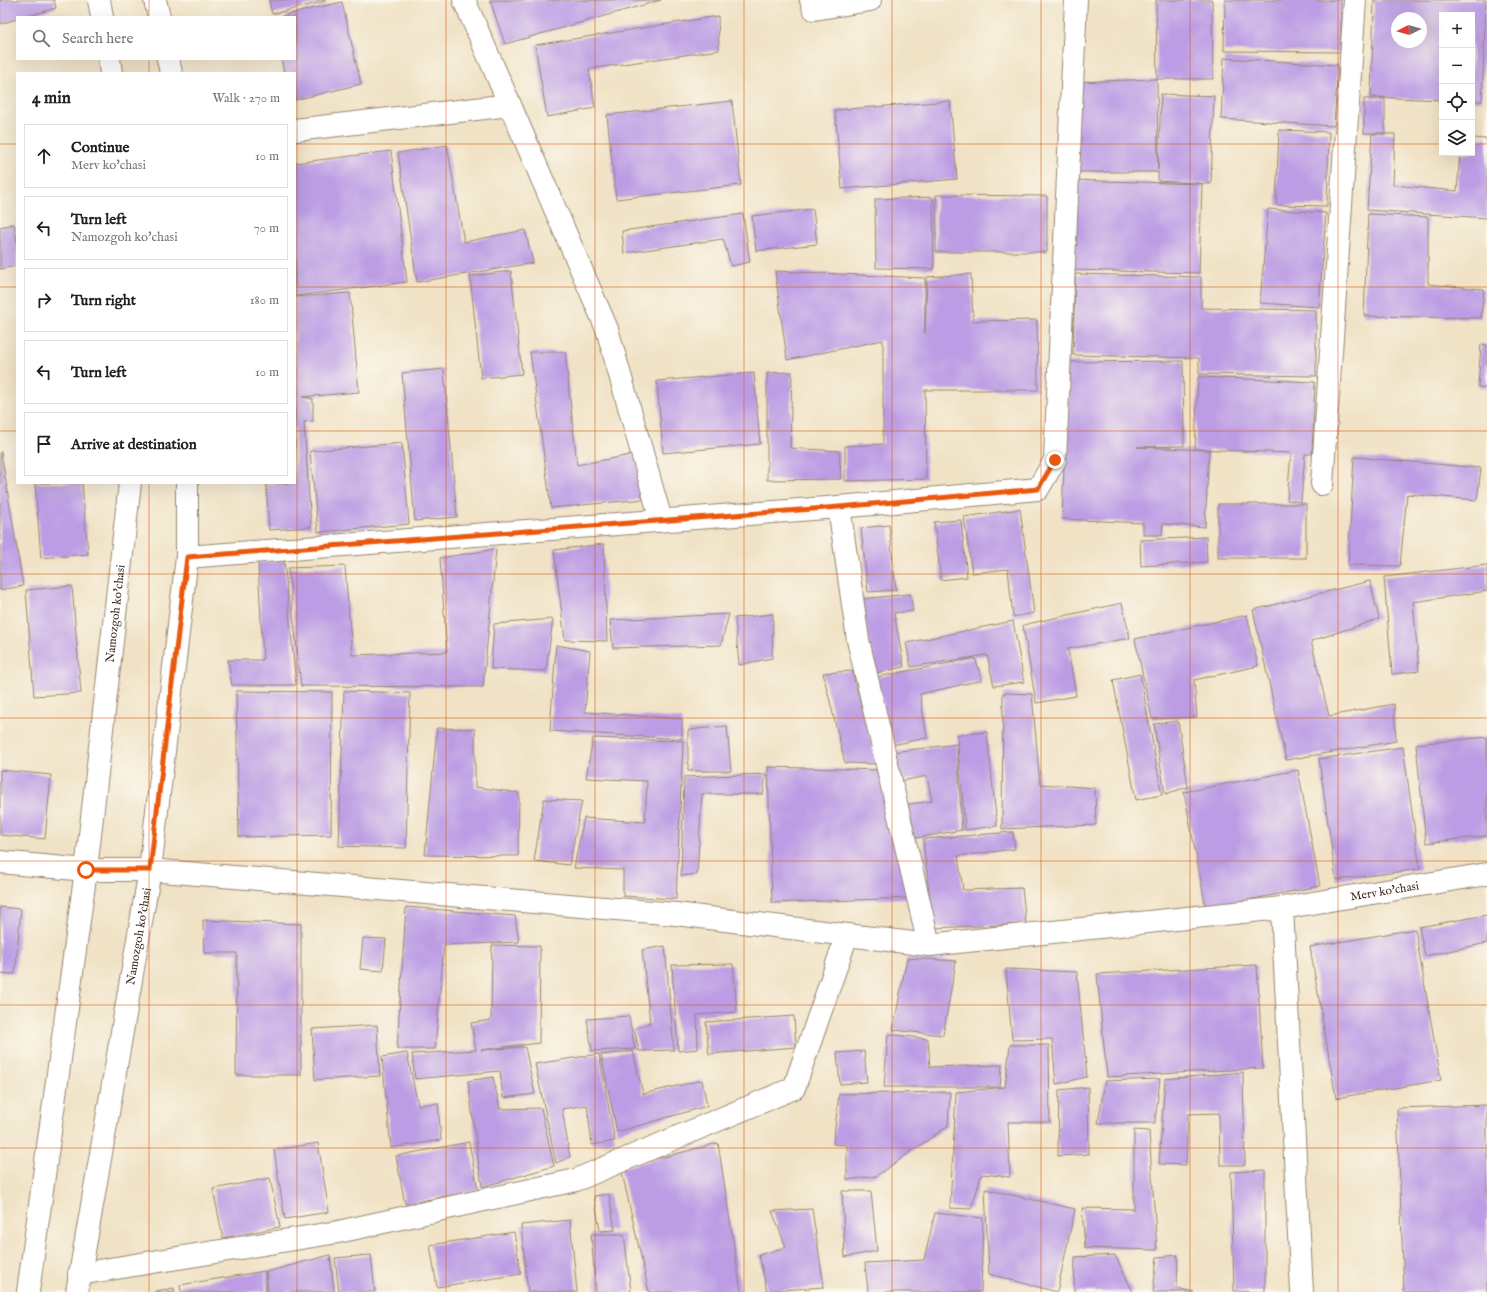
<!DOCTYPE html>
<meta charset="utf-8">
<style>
body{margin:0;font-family:"IM FELL English",serif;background:#f2f2f2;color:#202124}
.controls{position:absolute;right:12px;top:12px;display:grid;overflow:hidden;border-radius:0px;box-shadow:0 4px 16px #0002}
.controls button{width:36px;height:36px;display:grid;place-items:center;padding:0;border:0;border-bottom:1px solid #e0e0e0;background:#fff;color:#202124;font:20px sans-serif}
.compass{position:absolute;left:1391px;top:12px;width:36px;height:36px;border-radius:50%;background:#fff;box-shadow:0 4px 16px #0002;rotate:264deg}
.stop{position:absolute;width:12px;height:12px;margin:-9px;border:3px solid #ea580c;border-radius:50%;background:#fff}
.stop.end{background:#ea580c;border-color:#fff;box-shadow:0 1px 4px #0008}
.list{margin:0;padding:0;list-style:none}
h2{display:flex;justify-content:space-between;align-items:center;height:52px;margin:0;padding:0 16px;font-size:17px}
h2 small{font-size:13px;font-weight:400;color:#757577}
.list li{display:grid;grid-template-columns:26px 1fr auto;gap:12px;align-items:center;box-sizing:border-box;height:64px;margin:0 8px 8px;padding:0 8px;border:1px solid #e0e0e0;border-radius:0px}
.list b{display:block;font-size:15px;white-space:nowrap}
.list p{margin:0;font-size:13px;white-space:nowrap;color:#757577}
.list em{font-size:13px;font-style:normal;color:#757577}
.icon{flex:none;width:22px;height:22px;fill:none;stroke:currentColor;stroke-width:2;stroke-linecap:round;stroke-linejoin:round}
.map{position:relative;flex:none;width:1487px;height:1292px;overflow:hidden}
.search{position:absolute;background:#fff;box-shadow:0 4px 16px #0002;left:16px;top:16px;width:280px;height:44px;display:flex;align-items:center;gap:10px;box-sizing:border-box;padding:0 14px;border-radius:0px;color:#757577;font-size:15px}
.panel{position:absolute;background:#fff;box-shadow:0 4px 16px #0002;left:16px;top:72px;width:280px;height:412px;border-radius:0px}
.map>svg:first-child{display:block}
</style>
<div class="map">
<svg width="1487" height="1292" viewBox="0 0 1487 1292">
<rect width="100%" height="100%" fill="#fbf7ec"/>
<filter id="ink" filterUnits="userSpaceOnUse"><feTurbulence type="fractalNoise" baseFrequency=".025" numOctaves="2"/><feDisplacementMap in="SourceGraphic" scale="8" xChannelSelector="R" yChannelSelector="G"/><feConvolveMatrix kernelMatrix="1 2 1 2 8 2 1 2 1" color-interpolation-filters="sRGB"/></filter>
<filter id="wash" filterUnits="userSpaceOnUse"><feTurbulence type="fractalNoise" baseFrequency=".012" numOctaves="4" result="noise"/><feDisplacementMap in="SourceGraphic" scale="16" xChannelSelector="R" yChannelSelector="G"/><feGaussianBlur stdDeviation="0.9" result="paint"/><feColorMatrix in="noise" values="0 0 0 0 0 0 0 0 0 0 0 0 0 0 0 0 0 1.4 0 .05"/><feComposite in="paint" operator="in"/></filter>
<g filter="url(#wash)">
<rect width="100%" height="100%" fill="#f0e2c5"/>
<g id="blocks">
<g fill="#bc9ce4" fill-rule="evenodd">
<polygon points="0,0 54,0 56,8 25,17 17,17 17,19 0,24"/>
<polygon points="269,0 326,0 326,1 272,14"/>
<polygon points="490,0 661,0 505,44"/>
<polygon points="1156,0 1212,0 1213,79 1157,79 1158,170 1161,94 1214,96 1211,184 1158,181 1158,172 1077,172 1077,82 1157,79"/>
<polygon points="1225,0 1341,0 1341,52 1224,51"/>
<path d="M1374,0H1486L1482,101H1472V15H1442V100L1371,97ZM1397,18H1421V42H1397Z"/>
<polygon points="342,2 361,84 295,100 295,73 284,73 281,59 295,59 295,17 282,16"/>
<polygon points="718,16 719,50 589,69 595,108 547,117 535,45"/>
<polygon points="1224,58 1338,65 1334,126 1221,119"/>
<rect x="1364" y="99" width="21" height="34"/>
<polygon points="732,101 741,185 616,199 607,115"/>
<polygon points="950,101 957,179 842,189 835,110"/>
<polygon points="1279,130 1329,132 1327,206 1276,205"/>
<polygon points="1372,134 1395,134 1393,185 1457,191 1460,153 1472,153 1472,138 1487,139 1487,218 1367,210"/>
<polygon points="447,145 464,242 525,230 533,263 417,282 398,153"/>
<polygon points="391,151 407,282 295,296 295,163"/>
<polygon points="1071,180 1202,184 1199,273 1069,270"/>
<polygon points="936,195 1047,196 1047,252 936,252"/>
<polygon points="933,197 934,269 876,268 875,199"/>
<polygon points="813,209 817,244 756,251 752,216"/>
<polygon points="1268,209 1326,213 1319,307 1260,303"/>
<polygon points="743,214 750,262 731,266 723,239 624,253 622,231"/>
<polygon points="1368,214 1428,217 1428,284 1484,289 1481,318 1364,316"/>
<polygon points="14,224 17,242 17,266 0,269 0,227"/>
<polygon points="511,271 522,374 481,378 470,276"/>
<polygon points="775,271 925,278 925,333 927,277 971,274 973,321 1037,320 1038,390 925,390 926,479 845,481 845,446 883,444 883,340 787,360"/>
<polygon points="1075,274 1201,277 1201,308 1316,310 1316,376 1199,374 1199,358 1073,355"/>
<polygon points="350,293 359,392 303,397 313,399 313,421 304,422 311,527 269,530 266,483 295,483 295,396 298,396 295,356 295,297"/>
<polygon points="1481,344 1487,345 1487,388 1478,387"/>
<polygon points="530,352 565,352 577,465 636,454 645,499 551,508"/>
<polygon points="1183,361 1184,446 1137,447 1209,450 1205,527 1163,524 1162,535 1143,535 1143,523 1062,519 1065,443 1066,362"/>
<polygon points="444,369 457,517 415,521 402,373"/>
<polygon points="792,372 790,448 839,451 841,479 767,480 767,373"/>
<polygon points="754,373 760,444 663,453 657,381"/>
<polygon points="1198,377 1315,382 1312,454 1305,454 1301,502 1287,500 1291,453 1195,449"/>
<polygon points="402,443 409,524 318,532 310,451"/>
<polygon points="0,452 1,452 23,586 0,590"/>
<polygon points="1354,457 1481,468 1477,500 1407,494 1400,566 1348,565"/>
<polygon points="35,483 82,483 88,554 41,558"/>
<rect x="1218" y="504" width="88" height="54"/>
<polygon points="1020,509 1034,613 1013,617 1008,569 972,573 964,517"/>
<polygon points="961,520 967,577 941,580 934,522"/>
<polygon points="889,525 896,590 868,592 861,528"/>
<polygon points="1206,537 1207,562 1141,566 1140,540"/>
<polygon points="604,544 607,641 565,640 554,550"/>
<polygon points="496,549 483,687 301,686 288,568 345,566 352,655 447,652 440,558"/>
<polygon points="284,560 296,685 232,685 228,660 263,660 258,563"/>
<polygon points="1487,565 1487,591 1413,602 1419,671 1392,674 1384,577"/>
<polygon points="1370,581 1379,619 1311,641 1329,716 1394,704 1396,741 1286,760 1253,610"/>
<polygon points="72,586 81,693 34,696 26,590"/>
<polygon points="910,594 913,611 894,613 904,667 875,673 861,599"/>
<polygon points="1122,603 1130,638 1068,649 1076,696 1036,703 1023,625"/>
<polygon points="729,614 721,645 613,648 610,620"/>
<polygon points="773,614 772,658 739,665 735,618"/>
<polygon points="1247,615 1258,666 1194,680 1197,717 1152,719 1135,639"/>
<polygon points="553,619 546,671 491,669 494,624"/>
<polygon points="1013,621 1024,682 994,686 987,655 911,667 906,643"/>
<polygon points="556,645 590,651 585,712 682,719 682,739 550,731"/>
<polygon points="975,658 982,680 920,694 927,738 892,745 877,677"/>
<polygon points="852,671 877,764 845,763 823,673"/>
<polygon points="1140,674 1162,795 1136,800 1113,680"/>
<polygon points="236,691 332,692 331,835 239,837"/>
<polygon points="344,691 410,693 406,848 339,846"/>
<polygon points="1003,693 1032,694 1040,784 1095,788 1096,825 1002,829"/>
<polygon points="1178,721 1188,787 1165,794 1154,724"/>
<polygon points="727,726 731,771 688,771 688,730"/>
<polygon points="437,728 475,729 475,787 519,793 518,856 425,855"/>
<polygon points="987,732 997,826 965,830 957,735"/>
<polygon points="1487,737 1487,836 1426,843 1416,744"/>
<polygon points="593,738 683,741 676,899 623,896 623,870 574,868 584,818 645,822 647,781 586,778"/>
<polygon points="957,744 962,830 910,839 902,805 932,801 927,776 897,782 893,752"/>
<polygon points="1403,747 1420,869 1336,880 1319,759"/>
<polygon points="768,767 882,770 908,898 772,903"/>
<polygon points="0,770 51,775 45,839 0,835"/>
<polygon points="1298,770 1320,886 1206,908 1184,792"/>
<polygon points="766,774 763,794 702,794 697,874 681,876 684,777"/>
<polygon points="544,799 582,801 569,865 534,861"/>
<polygon points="1013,832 1015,849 958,856 963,890 1022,888 1026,924 933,928 923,839"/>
<polygon points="0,907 21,909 15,974 0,973"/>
<polygon points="406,907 515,916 519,942 444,945 435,1049 397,1049"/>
<polygon points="1487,915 1487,943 1425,956 1419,927"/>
<polygon points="203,920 301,924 301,1075 236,1075 237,953 204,953"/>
<polygon points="1415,929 1441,1080 1336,1098 1310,947"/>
<polygon points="363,938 386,939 383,971 360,969"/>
<polygon points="492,945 540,946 539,1043 481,1050 525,1047 535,1094 503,1098 500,1071 415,1079 412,1054 476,1050 471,1023 491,1020"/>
<polygon points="665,946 674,1050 639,1051 634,1029 650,1023 642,950"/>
<polygon points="907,958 956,961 943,1035 893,1030"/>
<polygon points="733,964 737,1012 697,1015 698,1049 678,1051 672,965"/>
<polygon points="1257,965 1263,1068 1107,1077 1097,974"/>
<polygon points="1006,969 1077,972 1087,1077 1056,1084 1052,1039 1012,1040"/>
<polygon points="629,1016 635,1049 592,1051 587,1019"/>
<polygon points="794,1016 796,1047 709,1054 706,1022"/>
<polygon points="377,1025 380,1076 315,1080 312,1029"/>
<polygon points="888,1034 928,1039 930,1067 1002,1065 1000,1087 884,1087"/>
<polygon points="1010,1045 1049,1045 1050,1122 1008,1122 1010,1177 982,1174 971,1209 950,1208 956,1092 1005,1087"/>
<polygon points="633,1051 643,1094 702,1080 707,1106 617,1132 601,1055"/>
<polygon points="864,1051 867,1082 840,1084 837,1053"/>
<polygon points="407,1053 418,1105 438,1103 441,1140 391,1148 382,1057"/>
<polygon points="599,1054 615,1141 592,1145 587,1105 562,1109 570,1157 556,1163 535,1064"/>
<polygon points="1243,1072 1245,1165 1220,1165 1219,1113 1188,1114 1186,1165 1159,1164 1165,1079"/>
<polygon points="493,1077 500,1109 541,1108 554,1166 482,1187 468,1081"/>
<polygon points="1160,1079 1155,1123 1098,1123 1105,1081"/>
<polygon points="1088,1087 1089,1154 1058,1156 1059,1090"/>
<polygon points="950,1092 948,1126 876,1176 847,1180 847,1145 833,1144 839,1094"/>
<polygon points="1487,1105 1487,1292 1404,1292 1397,1108"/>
<polygon points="1134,1130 1149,1131 1157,1250 1085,1248 1082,1208 1134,1209"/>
<polygon points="469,1142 478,1190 405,1204 396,1156"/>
<polygon points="318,1143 329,1212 285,1219 274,1150"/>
<polygon points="718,1143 741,1292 649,1292 621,1168"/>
<polygon points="1265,1170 1265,1292 1234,1291 1231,1172"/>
<polygon points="270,1178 280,1227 223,1238 213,1189"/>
<polygon points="985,1189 1075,1209 1057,1292 989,1274"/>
<polygon points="842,1191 871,1191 877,1251 845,1257"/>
<polygon points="609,1194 615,1230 600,1231 594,1196"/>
<polygon points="812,1209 824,1287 767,1291 759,1255 786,1247 772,1211"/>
<polygon points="935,1213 983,1218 981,1292 868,1292 865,1263 924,1260"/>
<polygon points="570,1220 577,1292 528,1292 521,1225"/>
<polygon points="514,1232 521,1274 437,1287 430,1245"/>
<polygon points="591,1234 624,1234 631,1292 596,1292"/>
<polygon points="330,1255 334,1292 268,1292 266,1272"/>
<polygon points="371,1255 375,1292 339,1292 335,1258"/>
<polygon points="1115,1255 1133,1292 1074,1292 1075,1257"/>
<polygon points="1178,1255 1177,1288 1194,1292 1153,1292 1157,1257"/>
<polygon points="265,1271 266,1292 181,1292 180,1285"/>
<polygon points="174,1288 175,1292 155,1292 155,1291"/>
</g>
</g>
</g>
<g filter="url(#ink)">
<use href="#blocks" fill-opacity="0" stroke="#968672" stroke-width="1"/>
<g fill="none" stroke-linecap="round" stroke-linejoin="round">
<defs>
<g id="minor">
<polyline points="464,0 510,105"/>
<polyline points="811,0 814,9 870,0"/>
<polyline points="295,130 510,105 607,329 661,520"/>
<polyline points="1322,484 1355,0"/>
<polyline points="187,557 839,507"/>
<path id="s1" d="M0,862L86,870H150L676,914L929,945L1282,908L1487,874"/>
<polyline points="1282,908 1302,1292"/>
<polyline points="929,945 858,640 839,507 1038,489 1055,460 1076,0"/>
<polyline points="79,1274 338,1232 576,1180 794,1088 847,935"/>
</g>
<g id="major">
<polyline points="99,0 102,17"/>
<polyline points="155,0 159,17"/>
<polyline points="109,59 111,73"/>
<polyline points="168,59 171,73"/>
<path id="s2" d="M28,1292L86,870L130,483"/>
<path id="s3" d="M77,1292L150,870L187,557V483"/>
</g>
</defs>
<use href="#minor" stroke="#968672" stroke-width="24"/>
<use href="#major" stroke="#968672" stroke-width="24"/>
<use href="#minor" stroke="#fff" stroke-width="22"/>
<use href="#major" stroke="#fff" stroke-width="22"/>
</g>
</g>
<g fill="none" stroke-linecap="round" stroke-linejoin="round" filter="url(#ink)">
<polyline stroke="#ea580c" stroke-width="5" points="86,870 150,870 187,557 839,507 1038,489 1055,460"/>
</g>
<path fill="none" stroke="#d7540e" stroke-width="1" stroke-opacity="0.55" d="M149,0V17M297,0V1292M446,0V1292M595,0V1292M744,0V1292M892,0V1292M1041,0V1292M1190,0V1292M1338,0V1292M149,59V73M0,144H17M295,144H1442M1472,144H1487M0,287H17M295,287H1487M0,431H17M295,431H1487M149,483V1292M0,574H1487M0,718H1487M0,861H1487M0,1005H1487M0,1148H1487"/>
<g text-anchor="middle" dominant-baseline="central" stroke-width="3" stroke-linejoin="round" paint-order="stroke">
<g font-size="12" fill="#3b2a1e" stroke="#fbf7ec">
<text stroke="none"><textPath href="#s2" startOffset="684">Namozgoh ko'chasi</textPath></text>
<text stroke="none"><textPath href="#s1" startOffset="1392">Merv ko'chasi</textPath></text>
<text stroke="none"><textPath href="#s3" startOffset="361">Namozgoh ko'chasi</textPath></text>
</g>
</g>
</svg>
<div class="controls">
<button>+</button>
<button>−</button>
<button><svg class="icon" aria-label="locate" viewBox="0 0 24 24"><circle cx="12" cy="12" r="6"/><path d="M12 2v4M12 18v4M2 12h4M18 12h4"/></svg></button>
<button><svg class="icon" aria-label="layers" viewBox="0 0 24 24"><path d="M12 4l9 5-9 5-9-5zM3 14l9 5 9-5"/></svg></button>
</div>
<svg class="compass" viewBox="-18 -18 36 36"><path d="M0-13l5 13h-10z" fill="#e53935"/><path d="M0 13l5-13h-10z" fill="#757577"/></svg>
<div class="stop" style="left:86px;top:870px"></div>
<div class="stop end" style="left:1055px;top:460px"></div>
<div class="search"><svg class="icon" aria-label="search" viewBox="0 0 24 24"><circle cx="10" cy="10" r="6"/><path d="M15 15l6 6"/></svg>Search here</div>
<section class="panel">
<h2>4 min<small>Walk · 270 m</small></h2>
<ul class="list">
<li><svg class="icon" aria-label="ahead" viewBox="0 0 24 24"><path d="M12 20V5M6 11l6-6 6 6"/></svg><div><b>Continue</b><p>Merv ko'chasi</p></div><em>10 m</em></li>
<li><svg class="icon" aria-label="left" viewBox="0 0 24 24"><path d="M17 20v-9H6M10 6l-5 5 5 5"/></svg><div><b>Turn left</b><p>Namozgoh ko'chasi</p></div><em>70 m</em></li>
<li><svg class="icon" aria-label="right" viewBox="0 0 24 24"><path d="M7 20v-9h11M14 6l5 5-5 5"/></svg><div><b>Turn right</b></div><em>180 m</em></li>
<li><svg class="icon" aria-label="left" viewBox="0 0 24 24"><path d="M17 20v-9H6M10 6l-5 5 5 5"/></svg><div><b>Turn left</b></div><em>10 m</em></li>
<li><svg class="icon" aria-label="arrive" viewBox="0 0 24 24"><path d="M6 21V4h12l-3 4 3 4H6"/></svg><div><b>Arrive at destination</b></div></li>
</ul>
</section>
</div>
